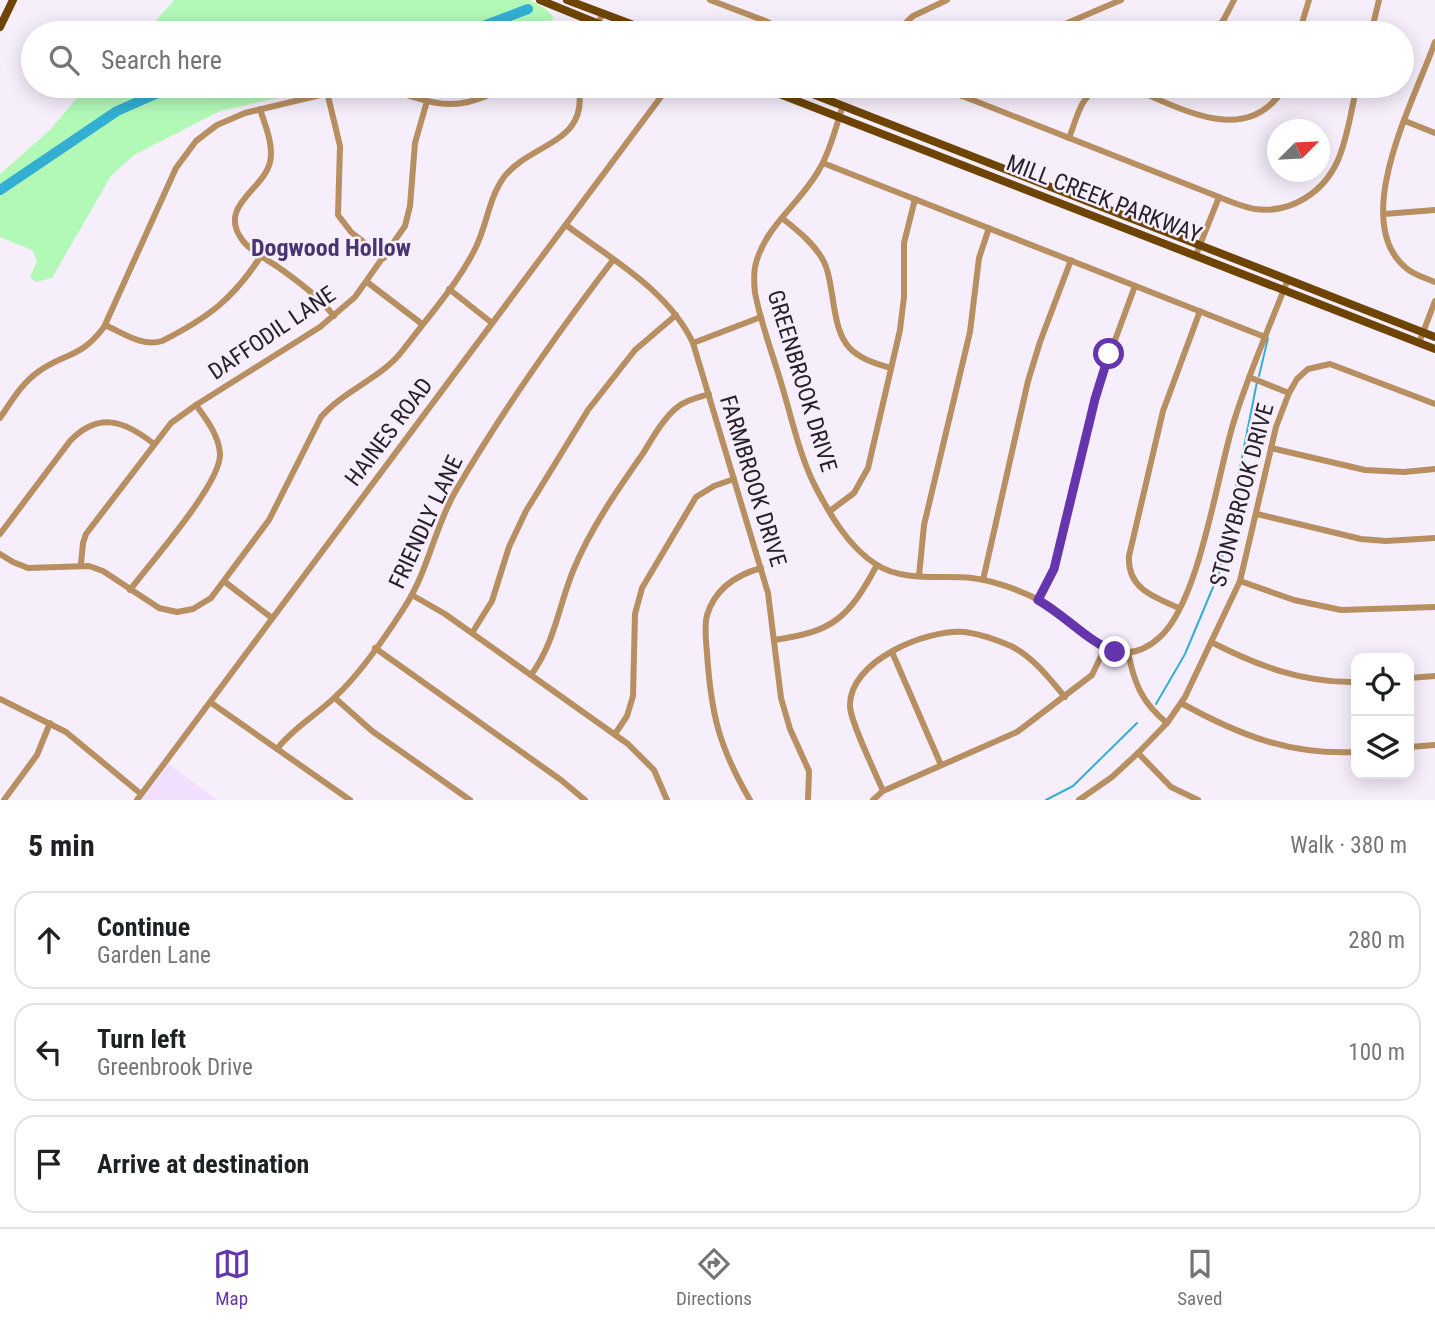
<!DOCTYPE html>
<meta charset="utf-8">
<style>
body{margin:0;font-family:"Roboto Condensed",sans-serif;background:#f6f6f6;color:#202124}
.controls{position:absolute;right:21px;bottom:21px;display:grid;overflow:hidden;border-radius:14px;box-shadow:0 4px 18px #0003}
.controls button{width:63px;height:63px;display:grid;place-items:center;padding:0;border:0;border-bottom:2px solid #e0e0e0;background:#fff;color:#202124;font:35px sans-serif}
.compass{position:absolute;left:1267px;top:119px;width:63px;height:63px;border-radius:50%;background:#fff;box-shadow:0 4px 18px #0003;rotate:66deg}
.stop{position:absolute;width:21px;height:21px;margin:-16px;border:5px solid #6435ac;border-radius:50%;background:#fff}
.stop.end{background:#6435ac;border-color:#fff;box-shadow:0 2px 7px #0008}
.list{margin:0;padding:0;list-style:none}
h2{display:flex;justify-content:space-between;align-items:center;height:91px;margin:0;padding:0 28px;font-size:30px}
h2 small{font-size:23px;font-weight:400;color:#757577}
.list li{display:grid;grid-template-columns:46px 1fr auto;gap:21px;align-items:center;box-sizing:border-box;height:98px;margin:0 14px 14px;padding:0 14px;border:2px solid #e0e0e0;border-radius:21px}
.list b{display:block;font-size:26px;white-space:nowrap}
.list p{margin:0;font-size:23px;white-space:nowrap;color:#757577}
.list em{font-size:23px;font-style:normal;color:#757577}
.icon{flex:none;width:38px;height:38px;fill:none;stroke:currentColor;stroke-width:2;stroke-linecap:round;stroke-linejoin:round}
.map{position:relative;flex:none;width:1435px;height:800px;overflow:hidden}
.search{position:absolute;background:#fff;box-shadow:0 4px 18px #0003;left:21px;right:21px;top:21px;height:77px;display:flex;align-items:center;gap:18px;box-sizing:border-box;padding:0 24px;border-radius:38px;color:#757577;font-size:26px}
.sheet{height:427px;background:#fff}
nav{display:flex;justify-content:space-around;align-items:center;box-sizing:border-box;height:98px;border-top:2px solid #e0e0e0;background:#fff;font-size:19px;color:#757577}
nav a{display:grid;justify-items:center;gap:4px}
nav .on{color:#6435ac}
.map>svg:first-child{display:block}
</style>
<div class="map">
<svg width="1435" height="800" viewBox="0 0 1435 800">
<rect width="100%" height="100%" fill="#f7eefc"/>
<polygon fill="#f2dffe" points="169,764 217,800 142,800"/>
<g fill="#b2f9b8">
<polygon points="174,0 530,0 544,8 554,17 546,27 520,33 143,33 154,23"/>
<polygon points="87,86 331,86 220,111 134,155 111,176 52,278 36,282 30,277 37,261 32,250 0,237 0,174 50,130"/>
</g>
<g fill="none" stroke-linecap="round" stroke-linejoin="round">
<g stroke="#32afd3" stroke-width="2">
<polyline points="1259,376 1268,338"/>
<polyline points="1156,704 1185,654 1219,573 1257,382"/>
<polyline points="1046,800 1073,786 1137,723"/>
</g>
<g stroke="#32afd3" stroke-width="10">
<polyline points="465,33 528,9"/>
<polyline points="0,190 117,111 174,86"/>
</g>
<g stroke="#b78f60" stroke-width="6">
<polyline points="710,0 768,22 785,33"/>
<polyline points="593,33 603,13"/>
<polyline points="895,33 913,16 947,0"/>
<polyline points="1044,33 1121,0"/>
<polyline points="1210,33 1223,21 1234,0"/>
<polyline points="1299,33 1309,0"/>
<polyline points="1371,33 1379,0"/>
<path d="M1435,42C1416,97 1348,220 1406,268C1414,275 1425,278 1435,282"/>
<path d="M377,86C406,93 437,110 468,102C482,99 496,92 509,86"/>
<path d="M937,86L1219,197C1231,202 1243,207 1255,209C1291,214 1324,192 1338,160C1348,137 1351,110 1357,86"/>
<path d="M1127,86C1177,106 1248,151 1285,86"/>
<polyline points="327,92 340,146 338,215 351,232 384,258"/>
<polyline points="962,96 966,86"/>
<path d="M843,105C836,126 831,149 820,168C802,202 766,225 756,263C753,273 754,283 755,293C761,324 773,355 782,386C792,419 799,453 814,484C829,513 848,547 877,565C904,582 942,575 972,578C997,581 1019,590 1041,601C1079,622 1113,680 1160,637C1200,600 1217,475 1234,421C1249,372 1270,326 1288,279"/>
<path d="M260,109C265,125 274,145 270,162C264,190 216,206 243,241C252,252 266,259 278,267C299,282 318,296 334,316"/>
<polyline points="1405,121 1435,133"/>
<path d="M1069,138C1077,118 1080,96 1101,86"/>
<polyline points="823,163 1265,337"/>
<polyline points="1384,214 1435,210"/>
<path d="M782,218C797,230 815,244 824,262C829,272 830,283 832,294C839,341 843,355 891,368"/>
<path d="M566,225C611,259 668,290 693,343L768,593L781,698L790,729L809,771L808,800"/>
<polyline points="1196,255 1219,197"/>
<polyline points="367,282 422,324"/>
<polyline points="449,289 492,323"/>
<path d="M105,325C123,333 142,347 162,341C208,318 233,299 261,256"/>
<polyline points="693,343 761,317"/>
<polyline points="1419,343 1435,301"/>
<polyline points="1249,377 1289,393"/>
<path d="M0,418C11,402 22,383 38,372C66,352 80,359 104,327L176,168L196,141L217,125L245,113L358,86"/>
<polyline points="1271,448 1365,470 1404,472 1435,469"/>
<polyline points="830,511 854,493 868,468 900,330 904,297 904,243 915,199"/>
<polyline points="1257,514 1361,539 1386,541 1435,538"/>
<path d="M0,534L70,441C99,411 125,421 154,444"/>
<path d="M0,554L13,562L28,568L89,566L103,571L159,608L177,612L193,609L211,598L269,520L321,417C344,390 381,379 403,350C427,318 456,286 474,251C487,227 488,199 504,177C530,143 591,143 578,86"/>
<polyline points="81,564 83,543 86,534 171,423 196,405 320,327 355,297 405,226 410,206 415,143 427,101"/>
<polyline points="919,576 924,525 970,332 979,258 989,228"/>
<polyline points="983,580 1028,381 1040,342 1071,260"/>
<polyline points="1240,581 1294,600 1341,610 1435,607"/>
<polyline points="225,582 272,618"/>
<path d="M130,590C150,563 221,484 220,454C219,435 206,419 196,405"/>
<polyline points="412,595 445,614 628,744 654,770 667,800"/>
<polyline points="1038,600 1054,569 1098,386 1135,286"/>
<path d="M1179,608C1153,597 1127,588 1129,556L1163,411L1200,311"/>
<polyline points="472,633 492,601 509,547 526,511 588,410 635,350 676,315"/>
<path d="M774,640C834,632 849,617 877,565"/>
<path d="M1211,642C1258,666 1303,683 1356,682"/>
<polyline points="375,648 561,780 585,800"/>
<polyline points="892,652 941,765"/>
<path d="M1128,652C1134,683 1142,703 1167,723"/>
<path d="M531,675C555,642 558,608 573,571C590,529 618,489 644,452C653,437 662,421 675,409C685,400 697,398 709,394"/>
<polyline points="1409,678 1435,676"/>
<polyline points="335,698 372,731 470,800"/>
<polyline points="0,699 66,732 141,794"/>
<polyline points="210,702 350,800"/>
<path d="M1181,703C1239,735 1289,755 1356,752"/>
<polyline points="615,734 627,716 633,696 635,614 642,588 696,497 714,486 734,479"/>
<polyline points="1409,747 1435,745"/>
<path d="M277,749C294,727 317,715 336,696C360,674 386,636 404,608C428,572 434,529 455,492C502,411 556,335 613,260"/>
<polyline points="1138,753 1171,787 1198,800"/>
<path d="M883,791C876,774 850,721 850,706C849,661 926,629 965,632C980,634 997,640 1011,646C1033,657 1049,678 1065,697"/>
<polyline points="4,800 37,755 50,723"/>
<polyline points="137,800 669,86"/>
<path d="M750,800C719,747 711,714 707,653C706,641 704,627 707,615C715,589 736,575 761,568"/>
<polyline points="873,800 883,791 1017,732 1092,675 1105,648"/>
<polyline points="1079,800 1112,777 1138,753 1167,723 1185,697 1240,581 1276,427 1289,393 1297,379 1308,369 1330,364 1435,404"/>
</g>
<g stroke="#6d4404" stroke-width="8">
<polyline points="540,0 621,33"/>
<polyline points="567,0 655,33"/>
<polyline points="0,27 13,0"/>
<polyline points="759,86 1435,349"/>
<polyline points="792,86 1435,337"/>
</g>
</g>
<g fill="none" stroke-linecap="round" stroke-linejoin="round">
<path stroke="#6435ac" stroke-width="9" d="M1109,354L1095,399L1054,569L1038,600C1066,616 1086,640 1115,652"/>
</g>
<g text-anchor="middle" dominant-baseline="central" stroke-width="5" stroke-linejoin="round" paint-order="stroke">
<g font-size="23" fill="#26212a" stroke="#f7eefc">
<text transform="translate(1104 199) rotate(21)">MILL CREEK PARKWAY</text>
<text transform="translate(272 333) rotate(-34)">DAFFODIL LANE</text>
<text transform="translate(802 381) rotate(73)">GREENBROOK DRIVE</text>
<text transform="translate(389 432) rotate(-53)">HAINES ROAD</text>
<text transform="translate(753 481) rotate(73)">FARMBROOK DRIVE</text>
<text transform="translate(1242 495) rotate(-75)">STONYBROOK DRIVE</text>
<text transform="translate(426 522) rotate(-65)">FRIENDLY LANE</text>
</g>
<g font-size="24" font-weight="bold" fill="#483570" stroke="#f7eefc">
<text x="331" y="248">Dogwood Hollow</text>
</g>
</g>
</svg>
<div class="controls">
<button><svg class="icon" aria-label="locate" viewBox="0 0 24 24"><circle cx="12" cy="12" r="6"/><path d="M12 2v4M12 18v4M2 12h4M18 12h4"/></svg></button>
<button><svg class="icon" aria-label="layers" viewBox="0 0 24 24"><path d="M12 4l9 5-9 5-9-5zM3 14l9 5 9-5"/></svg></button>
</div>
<svg class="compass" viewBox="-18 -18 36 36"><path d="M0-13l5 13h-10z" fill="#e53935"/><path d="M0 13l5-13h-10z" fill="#757577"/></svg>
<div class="stop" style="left:1109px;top:354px"></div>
<div class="stop end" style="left:1115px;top:652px"></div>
<div class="search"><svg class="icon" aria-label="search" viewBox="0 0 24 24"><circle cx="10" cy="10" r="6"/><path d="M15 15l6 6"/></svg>Search here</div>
</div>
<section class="sheet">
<h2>5 min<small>Walk · 380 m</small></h2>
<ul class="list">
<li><svg class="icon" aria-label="ahead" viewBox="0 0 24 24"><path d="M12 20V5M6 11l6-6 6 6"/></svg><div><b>Continue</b><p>Garden Lane</p></div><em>280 m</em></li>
<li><svg class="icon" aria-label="left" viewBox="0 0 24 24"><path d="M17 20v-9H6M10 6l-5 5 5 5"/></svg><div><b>Turn left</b><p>Greenbrook Drive</p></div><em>100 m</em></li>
<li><svg class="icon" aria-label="arrive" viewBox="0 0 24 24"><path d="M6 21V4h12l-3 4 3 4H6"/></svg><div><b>Arrive at destination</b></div></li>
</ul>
</section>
<nav>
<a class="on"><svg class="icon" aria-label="map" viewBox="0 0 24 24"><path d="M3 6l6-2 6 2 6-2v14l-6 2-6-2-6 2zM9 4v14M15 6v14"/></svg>Map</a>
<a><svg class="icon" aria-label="directions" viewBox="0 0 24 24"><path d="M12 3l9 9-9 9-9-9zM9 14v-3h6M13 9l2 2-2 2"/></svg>Directions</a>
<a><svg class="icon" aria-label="saved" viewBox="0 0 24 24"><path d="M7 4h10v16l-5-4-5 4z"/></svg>Saved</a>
</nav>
